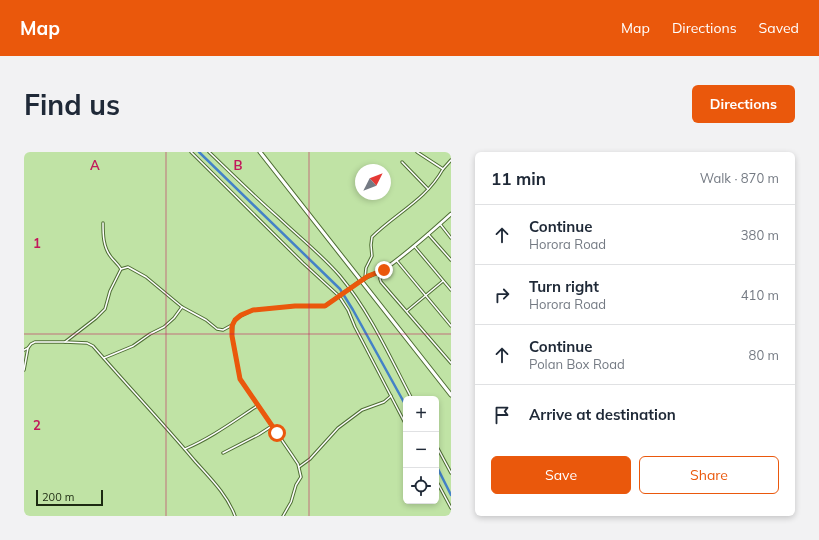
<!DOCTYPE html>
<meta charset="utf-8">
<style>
body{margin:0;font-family:Mulish,sans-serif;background:#f2f2f3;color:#1f2937}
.controls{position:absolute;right:12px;bottom:12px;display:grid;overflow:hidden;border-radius:6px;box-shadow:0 2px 6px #0003}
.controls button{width:36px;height:36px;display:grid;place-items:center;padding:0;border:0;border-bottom:1px solid #e0e1e3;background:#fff;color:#1f2937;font:20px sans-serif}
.compass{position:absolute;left:331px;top:12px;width:36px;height:36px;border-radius:50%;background:#fff;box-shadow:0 2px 6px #0003;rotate:48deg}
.scale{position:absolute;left:12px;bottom:10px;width:67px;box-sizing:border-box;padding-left:4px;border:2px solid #1d2a12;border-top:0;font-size:11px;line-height:14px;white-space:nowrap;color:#1d2a12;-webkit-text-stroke:3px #c0e3a5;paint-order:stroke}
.stop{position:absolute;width:12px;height:12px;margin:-9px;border:3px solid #ea580c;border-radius:50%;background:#fff}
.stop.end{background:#ea580c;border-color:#fff;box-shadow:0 1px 4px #0008}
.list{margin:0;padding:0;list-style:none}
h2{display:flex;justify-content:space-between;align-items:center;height:52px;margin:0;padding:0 16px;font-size:17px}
h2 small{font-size:13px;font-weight:400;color:#747a83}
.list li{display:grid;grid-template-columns:26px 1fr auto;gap:12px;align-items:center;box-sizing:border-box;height:60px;padding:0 16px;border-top:1px solid #e0e1e3}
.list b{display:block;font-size:15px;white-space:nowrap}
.list p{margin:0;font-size:13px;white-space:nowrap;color:#747a83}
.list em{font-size:13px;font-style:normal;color:#747a83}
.actions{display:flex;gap:8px;padding:12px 16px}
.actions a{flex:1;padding:9px 0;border:1px solid #ea580c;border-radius:6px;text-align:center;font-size:14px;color:#ea580c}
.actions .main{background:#ea580c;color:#fff}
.icon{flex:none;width:22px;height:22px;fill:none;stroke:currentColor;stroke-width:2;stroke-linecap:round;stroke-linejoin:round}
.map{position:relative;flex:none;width:427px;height:364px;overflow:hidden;border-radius:6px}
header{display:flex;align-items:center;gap:24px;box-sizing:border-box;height:56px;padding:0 20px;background:#ea580c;color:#fff}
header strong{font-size:19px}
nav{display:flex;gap:22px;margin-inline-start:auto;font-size:14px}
.intro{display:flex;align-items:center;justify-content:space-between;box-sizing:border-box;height:96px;padding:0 24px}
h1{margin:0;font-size:28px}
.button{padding:10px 18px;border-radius:6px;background:#ea580c;color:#fff;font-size:14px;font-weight:700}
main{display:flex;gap:24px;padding:0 24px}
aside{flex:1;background:#fff;border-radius:6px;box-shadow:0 2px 6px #0003}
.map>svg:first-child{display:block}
</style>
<header>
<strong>Map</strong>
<nav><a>Map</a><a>Directions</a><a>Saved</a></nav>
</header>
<div class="intro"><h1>Find us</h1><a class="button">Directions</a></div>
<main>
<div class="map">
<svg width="427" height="364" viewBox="0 0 427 364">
<rect width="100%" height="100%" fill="#c0e3a5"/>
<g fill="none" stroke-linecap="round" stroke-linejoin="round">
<g stroke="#4382c7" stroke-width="2.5">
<polyline points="175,0 316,137 329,158 382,254"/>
<polyline points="412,313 427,343"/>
</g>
<defs>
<g id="street">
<polyline points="167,0 279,111 315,144 324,158 331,175 382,273"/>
<path d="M185,0C208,22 230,44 254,65C275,85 297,102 316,124C346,160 366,205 388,247"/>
<polyline points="393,0 419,17 427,8"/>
<polyline points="378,10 404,37"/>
<path d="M79,71C79,82 79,95 87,105C90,109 94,112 97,117L104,115L122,125L158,155L182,168L193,177L199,178L208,173"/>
<polyline points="416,72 427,86"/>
<polyline points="404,82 427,108"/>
<polyline points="391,95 427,138"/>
<polyline points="373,109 427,174"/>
<polyline points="357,119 356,127 357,130 427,211"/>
<path d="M341,126L342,116L348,104L347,93L348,85C372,61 402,48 419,17"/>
<polyline points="383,159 419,129"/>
<path d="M41,190L63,191L69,194C102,232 137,269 170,308C185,325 203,342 211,364"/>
<polyline points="0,198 4,196"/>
<polyline points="80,206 109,194 126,182 140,175 150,166 158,155"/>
<polyline points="0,218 4,196 7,192 11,190 41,190 72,166 81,157 86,139 97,117"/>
<polyline points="412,293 427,321"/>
<path d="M161,297C187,286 210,269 233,254"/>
<polyline points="199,301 234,283 248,274"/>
<polyline points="275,315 286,307 314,276 338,258 360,250 367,244"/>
<polyline points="412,328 427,356"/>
<polyline points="259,364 267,350 272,333 277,325 274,312 268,303 216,227 208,184 209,171 213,166 229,158 271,154 301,154 336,129"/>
</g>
<path id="secondary" d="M337,129C345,122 354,122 362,116C385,100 406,81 427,62"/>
<polyline id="primary" points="236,0 427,243"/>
</defs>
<use href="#street" stroke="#4e6d34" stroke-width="3.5"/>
<use href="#secondary" stroke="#4e6d34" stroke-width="4.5"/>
<use href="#primary" stroke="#4e6d34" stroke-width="5"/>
<use href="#street" stroke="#fff" stroke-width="1.5"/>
<use href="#secondary" stroke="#fff" stroke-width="2.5"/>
<use href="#primary" stroke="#fff" stroke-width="3"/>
</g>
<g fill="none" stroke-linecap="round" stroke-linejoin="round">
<polyline stroke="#ea580c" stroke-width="5" points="253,281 216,227 208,184 208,174 211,168 217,163 229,158 271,154 301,154 344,124 360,118"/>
</g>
<path fill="none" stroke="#c2185b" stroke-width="1" stroke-opacity="0.55" d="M142,0V364M285,0V364M0,182H427"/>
<g font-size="13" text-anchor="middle" font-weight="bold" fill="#c2185b" stroke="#c0e3a5" stroke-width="3.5" stroke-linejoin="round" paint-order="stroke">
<text x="71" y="18">A</text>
<text x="214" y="18">B</text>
<text x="13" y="96">1</text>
<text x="13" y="278">2</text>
</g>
</svg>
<div class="controls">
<button>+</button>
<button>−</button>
<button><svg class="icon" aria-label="locate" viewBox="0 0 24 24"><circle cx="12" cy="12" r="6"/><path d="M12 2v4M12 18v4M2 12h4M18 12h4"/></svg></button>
</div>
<svg class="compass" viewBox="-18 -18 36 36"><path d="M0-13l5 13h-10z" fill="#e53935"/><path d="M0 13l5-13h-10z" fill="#747a83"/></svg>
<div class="scale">200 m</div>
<div class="stop" style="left:253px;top:281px"></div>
<div class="stop end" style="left:360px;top:118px"></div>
</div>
<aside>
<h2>11 min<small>Walk · 870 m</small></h2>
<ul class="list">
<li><svg class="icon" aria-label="ahead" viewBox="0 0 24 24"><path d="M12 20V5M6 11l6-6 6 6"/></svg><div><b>Continue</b><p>Horora Road</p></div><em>380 m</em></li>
<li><svg class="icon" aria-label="right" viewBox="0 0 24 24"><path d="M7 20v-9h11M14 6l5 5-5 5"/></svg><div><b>Turn right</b><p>Horora Road</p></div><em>410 m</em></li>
<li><svg class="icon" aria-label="ahead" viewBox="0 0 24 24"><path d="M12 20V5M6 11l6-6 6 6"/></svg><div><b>Continue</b><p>Polan Box Road</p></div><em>80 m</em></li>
<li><svg class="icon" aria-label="arrive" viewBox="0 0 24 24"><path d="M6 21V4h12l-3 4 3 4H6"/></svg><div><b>Arrive at destination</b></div></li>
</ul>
<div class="actions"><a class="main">Save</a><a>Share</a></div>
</aside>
</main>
